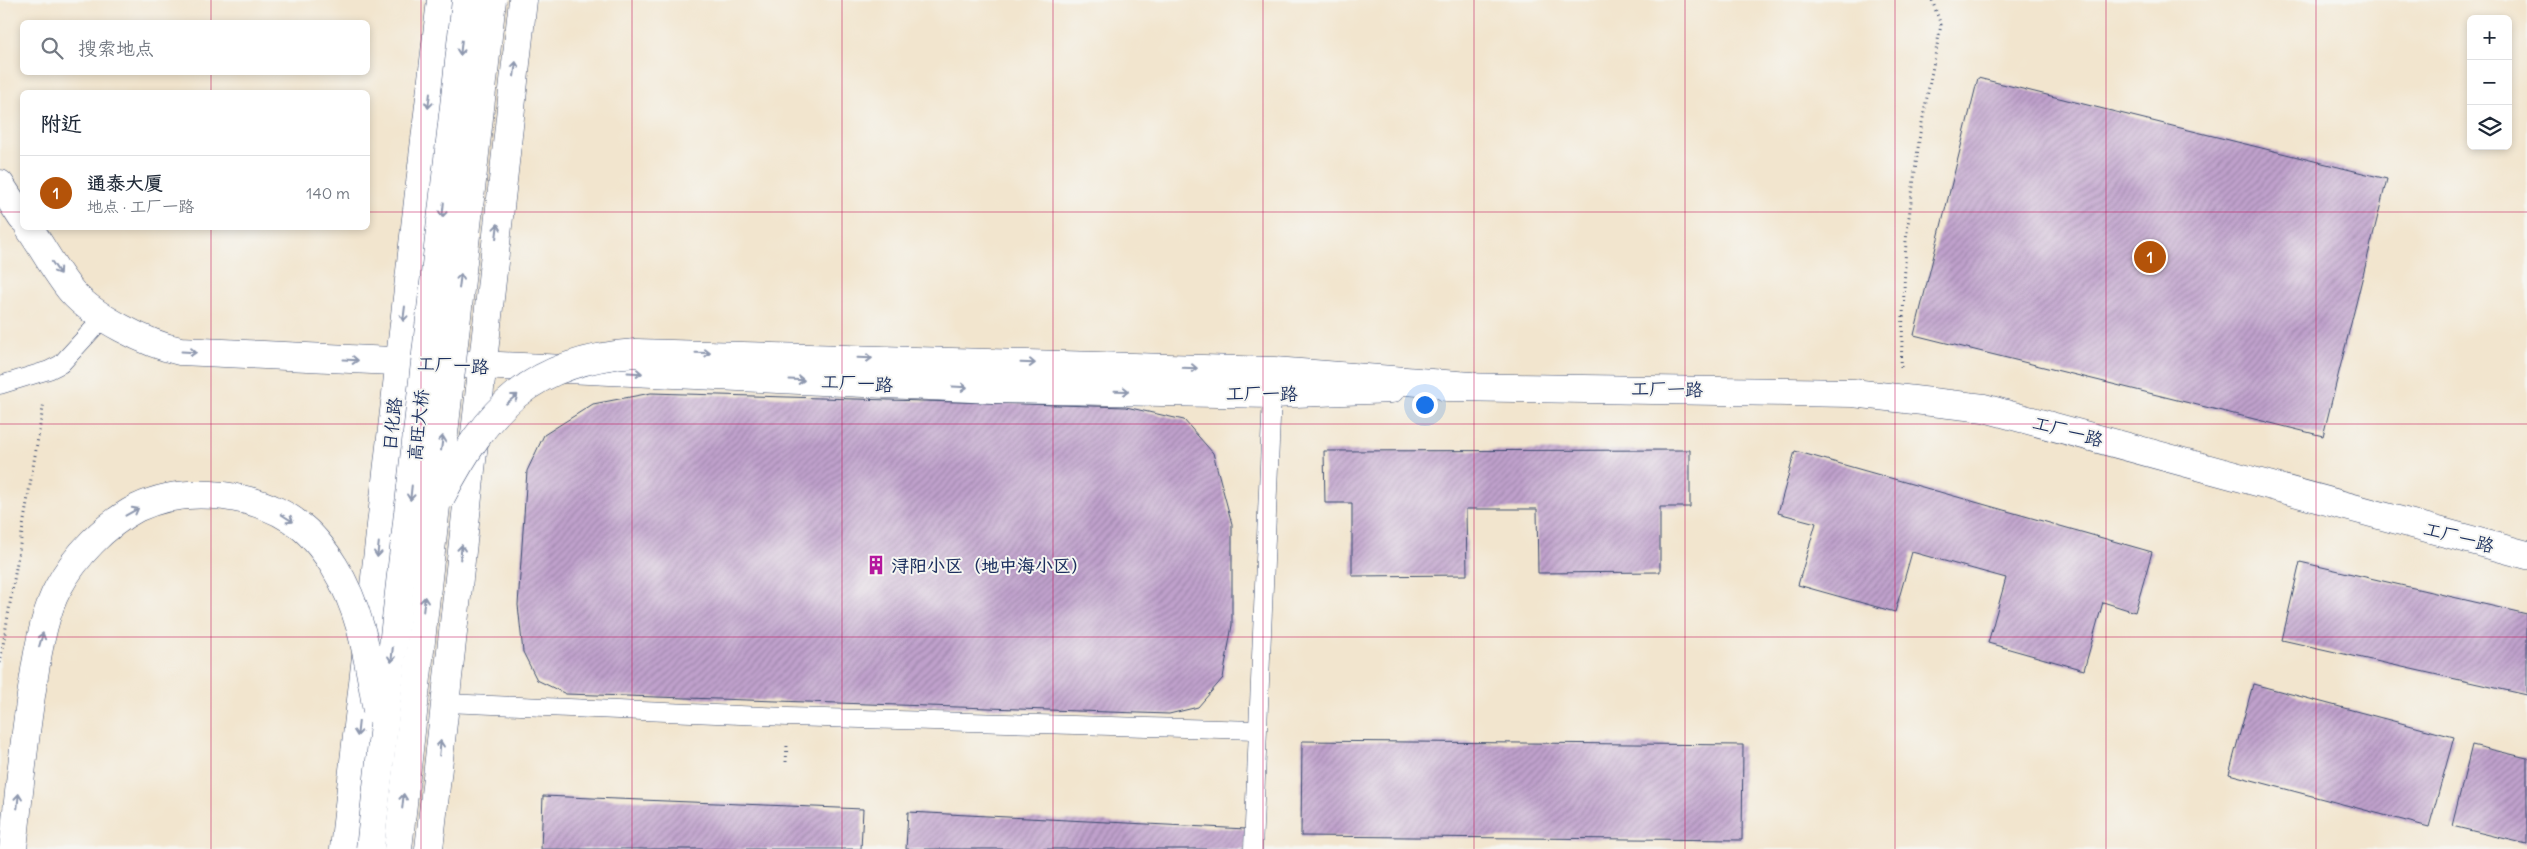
<!DOCTYPE html>
<html lang="zh">
<meta charset="utf-8">
<style>
body{margin:0;font-family:Delius,"LXGW WenKai TC",sans-serif;background:#f6f6f7;color:#1f2937}
.controls{position:absolute;right:15px;top:15px;display:grid;overflow:hidden;border-radius:8px;box-shadow:0 2px 8px #0003}
.controls button{width:45px;height:45px;display:grid;place-items:center;padding:0;border:0;border-bottom:1px solid #e0e1e3;background:#fff;color:#1f2937;font:25px sans-serif}
.you{position:absolute;left:1424px;top:404px;width:18px;height:18px;margin:-12px;border:4px solid #fff;border-radius:50%;background:#1a73e8;box-shadow:0 0 0 8px #1a73e833}
.badge{display:grid;place-items:center;width:32px;height:32px;border-radius:50%;background:#b45309;color:#fff;font-size:16px;font-weight:700}
.pin{position:absolute;translate:-50% -50%;border:2px solid #fff;box-shadow:0 1px 5px #0006}
.list{margin:0;padding:0;list-style:none}
h2{display:flex;justify-content:space-between;align-items:center;height:65px;margin:0;padding:0 20px;font-size:21px}
h2 small{font-size:16px;font-weight:400;color:#747a83}
.list li{display:grid;grid-template-columns:32px 1fr auto;gap:15px;align-items:center;box-sizing:border-box;height:75px;padding:0 20px;border-top:1px solid #e0e1e3}
.list b{display:block;font-size:19px;white-space:nowrap}
.list p{margin:0;font-size:16px;white-space:nowrap;color:#747a83}
.list em{font-size:16px;font-style:normal;color:#747a83}
.icon{flex:none;width:28px;height:28px;fill:none;stroke:currentColor;stroke-width:2;stroke-linecap:round;stroke-linejoin:round}
.map{position:relative;flex:none;width:2527px;height:849px;overflow:hidden}
.search{position:absolute;background:#fff;box-shadow:0 2px 8px #0003;left:20px;top:20px;width:350px;height:55px;display:flex;align-items:center;gap:12px;box-sizing:border-box;padding:0 18px;border-radius:8px;color:#747a83;font-size:19px}
.panel{position:absolute;background:#fff;box-shadow:0 2px 8px #0003;left:20px;top:90px;width:350px;height:140px;border-radius:8px}
.map>svg:first-child{display:block}
</style>
<div class="map">
<svg width="2527" height="849" viewBox="0 0 2527 849">
<defs>
<pattern id="building-hatch" width="6" height="6" patternUnits="userSpaceOnUse" patternTransform="scale(1.25)"><rect width="6" height="6" fill="#c0a1cc"/><path d="M-1 1l2-2M0 6l6-6M5 7l2-2" fill="none" stroke="#9b84a9"/></pattern>
</defs>
<rect width="100%" height="100%" fill="#f6f6f2"/>
<filter id="ink" filterUnits="userSpaceOnUse"><feTurbulence type="fractalNoise" baseFrequency=".02" numOctaves="2"/><feDisplacementMap in="SourceGraphic" scale="10" xChannelSelector="R" yChannelSelector="G"/><feConvolveMatrix kernelMatrix="1 2 1 2 8 2 1 2 1" color-interpolation-filters="sRGB"/></filter>
<filter id="wash" filterUnits="userSpaceOnUse"><feTurbulence type="fractalNoise" baseFrequency=".0096" numOctaves="4" result="noise"/><feDisplacementMap in="SourceGraphic" scale="20" xChannelSelector="R" yChannelSelector="G"/><feGaussianBlur stdDeviation="1.12" result="paint"/><feColorMatrix in="noise" values="0 0 0 0 0 0 0 0 0 0 0 0 0 0 0 0 0 1.4 0 .05"/><feComposite in="paint" operator="in"/></filter>
<g filter="url(#wash)">
<rect width="100%" height="100%" fill="#f2e5ce"/>
<g id="blocks">
<g fill="url(#building-hatch)">
<polygon points="1978,78 2387,179 2323,436 1914,335"/>
<polygon points="651,393 1126,407 1184,420 1213,453 1232,524 1232,625 1223,678 1198,707 1169,714 566,694 537,680 523,652 518,605 527,471 544,435 593,404"/>
<polygon points="1690,450 1690,507 1660,507 1660,572 1538,573 1537,509 1466,509 1467,575 1352,576 1352,503 1325,503 1324,451"/>
<polygon points="1795,451 2152,552 2135,612 2103,602 2084,670 1988,643 2006,578 1912,552 1895,612 1798,585 1816,523 1778,513"/>
<polygon points="2300,562 2527,614 2527,695 2282,640"/>
<polygon points="2253,684 2454,737 2429,827 2229,774"/>
<polygon points="1302,741 1743,745 1742,840 1301,836"/>
<polygon points="2472,745 2527,758 2527,844 2452,826"/>
<polygon points="543,796 863,809 861,849 541,849"/>
<polygon points="908,812 1246,829 1245,849 906,849"/>
</g>
</g>
</g>
<g filter="url(#ink)">
<use href="#blocks" fill-opacity="0" stroke="#3b4a6f" stroke-width="1"/>
<g fill="none" stroke-linecap="round" stroke-linejoin="round">
<defs>
<g id="lane">
<polyline points="0,385 49,370 61,364 104,317"/>
<polyline points="445,703 788,717 1257,730"/>
<polyline points="1253,849 1272,394"/>
</g>
<g id="street">
<polyline points="0,184 22,218"/>
<path d="M29,228C43,248 56,273 72,292C94,317 147,344 180,351L993,389L1272,394L1391,389"/>
<polyline points="1446,387 1853,393 1984,408 2527,555"/>
</g>
<g id="secondary">
<polyline points="344,849 441,0"/>
<polyline points="429,849 523,0"/>
</g>
<polyline id="primary" points="636,353 1274,371 1471,386"/>
</defs>
<use href="#lane" stroke="#3b4a6f" stroke-width="19"/>
<use href="#street" stroke="#3b4a6f" stroke-width="29"/>
<use href="#secondary" stroke="#3b4a6f" stroke-width="29"/>
<use href="#primary" stroke="#3b4a6f" stroke-width="29"/>
<g stroke="#3b4a6f" stroke-width="3" stroke-dasharray="1 4" stroke-linecap="butt">
<polyline points="1901,367 1906,240 1920,133 1941,25 1932,0"/>
<polyline points="0,663 44,402"/>
<polyline points="786,762 787,745"/>
</g>
<use href="#lane" stroke="#fff" stroke-width="18"/>
<use href="#street" stroke="#fff" stroke-width="28"/>
<use href="#secondary" stroke="#fff" stroke-width="28"/>
<use href="#primary" stroke="#fff" stroke-width="28"/>
<defs>
<g id="primary-bridge">
<path d="M441,497C487,408 532,360 636,353"/>
<path d="M13,849C19,793 24,738 33,683C37,655 44,613 58,588C75,556 105,525 137,508C187,484 261,493 303,528C314,537 327,554 334,566C362,611 368,660 377,711"/>
<polyline points="370,849 466,0"/>
<polyline points="398,849 492,0"/>
</g>
</defs>
<use href="#primary-bridge" stroke="#3b4a6f" stroke-width="29" stroke-linecap="butt"/>
<use href="#primary-bridge" stroke="#fff" stroke-width="28"/>
</g>
<defs><path id="oneway-shaft" d="M-6 0H5M1.5-3L5.5 0L1.5 3" fill="none" stroke-width="1.6" stroke-linecap="round" stroke-linejoin="round" transform="scale(1.25)"/></defs>
<g stroke="#8d97ae">
<use href="#oneway-shaft" transform="translate(461 48) rotate(96)"/>
<use href="#oneway-shaft" transform="translate(515 69) rotate(-83)"/>
<use href="#oneway-shaft" transform="translate(429 101) rotate(97)"/>
<use href="#oneway-shaft" transform="translate(443 210) rotate(96)"/>
<use href="#oneway-shaft" transform="translate(497 231) rotate(-83)"/>
<use href="#oneway-shaft" transform="translate(56 268) rotate(56)"/>
<use href="#oneway-shaft" transform="translate(460 281) rotate(-83)"/>
<use href="#oneway-shaft" transform="translate(404 314) rotate(97)"/>
<use href="#oneway-shaft" transform="translate(189 352) rotate(3)"/>
<use href="#oneway-shaft" transform="translate(703 353) rotate(1)"/>
<use href="#oneway-shaft" transform="translate(865 358) rotate(2)"/>
<use href="#oneway-shaft" transform="translate(351 360) rotate(3)"/>
<use href="#oneway-shaft" transform="translate(1028 363) rotate(2)"/>
<use href="#oneway-shaft" transform="translate(1190 368) rotate(2)"/>
<use href="#oneway-shaft" transform="translate(635 373) rotate(3)"/>
<use href="#oneway-shaft" transform="translate(797 380) rotate(3)"/>
<use href="#oneway-shaft" transform="translate(960 387) rotate(3)"/>
<use href="#oneway-shaft" transform="translate(1122 391) rotate(1)"/>
<use href="#oneway-shaft" transform="translate(512 399) rotate(-39)"/>
<use href="#oneway-shaft" transform="translate(442 443) rotate(-83)"/>
<use href="#oneway-shaft" transform="translate(411 493) rotate(96)"/>
<use href="#oneway-shaft" transform="translate(132 512) rotate(-29)"/>
<use href="#oneway-shaft" transform="translate(287 518) rotate(32)"/>
<use href="#oneway-shaft" transform="translate(378 550) rotate(96)"/>
<use href="#oneway-shaft" transform="translate(461 552) rotate(-84)"/>
<use href="#oneway-shaft" transform="translate(424 604) rotate(-84)"/>
<use href="#oneway-shaft" transform="translate(41 640) rotate(-74)"/>
<use href="#oneway-shaft" transform="translate(392 655) rotate(96)"/>
<use href="#oneway-shaft" transform="translate(358 729) rotate(96)"/>
<use href="#oneway-shaft" transform="translate(440 748) rotate(-84)"/>
<use href="#oneway-shaft" transform="translate(18 801) rotate(-84)"/>
<use href="#oneway-shaft" transform="translate(403 801) rotate(-84)"/>
</g>
</g>
<path fill="none" stroke="#c2185b" stroke-width="1" stroke-opacity="0.55" d="M211,0V22M421,0V849M632,0V849M842,0V849M1053,0V849M1263,0V849M1474,0V849M1685,0V849M1895,0V849M2106,0V849M2316,0V849M211,72V92M0,212H22M368,212H2527M211,228V849M0,424H2527M0,637H2527"/>
<defs>
<symbol id="building-bare" viewBox="-9 -9 18 18"><path d="M-4-6H4V6H1V3H-1V6H-4ZM-2.5-4.3h1.7v1.8h-1.7ZM.8-4.3h1.7v1.8H.8ZM-2.5-1h1.7V.8h-1.7ZM.8-1h1.7V.8H.8Z" fill="#b5179e" stroke="#f6f6f2" stroke-width="2.5" paint-order="stroke"/></symbol>
</defs>
<g fill-rule="evenodd">
<use href="#building-bare" x="862" y="551" width="28" height="28"/>
</g>
<g text-anchor="middle" dominant-baseline="central" stroke-width="4" stroke-linejoin="round" paint-order="stroke">
<g font-size="18" fill="#1b2f5e" stroke="#f6f6f2">
<text transform="translate(453 365) rotate(3)">工厂一路</text>
<text transform="translate(857 383) rotate(3)">工厂一路</text>
<text transform="translate(1667 389) rotate(1)">工厂一路</text>
<text x="1262" y="393">工厂一路</text>
<text transform="translate(392 424) rotate(-84)">日化路</text>
<text transform="translate(418 425) rotate(-84)">高旺大桥</text>
<text transform="translate(2068 431) rotate(15)">工厂一路</text>
<text transform="translate(2459 537) rotate(15)">工厂一路</text>
</g>
<g font-size="18" font-weight="bold" fill="#1b2f5e" stroke="#f6f6f2" text-anchor="start">
<text x="891" y="565">浔阳小区（地中海小区）</text>
</g>
</g>
</svg>
<div class="controls">
<button>+</button>
<button>−</button>
<button><svg class="icon" aria-label="layers" viewBox="0 0 24 24"><path d="M12 4l9 5-9 5-9-5zM3 14l9 5 9-5"/></svg></button>
</div>
<div class="you"></div>
<div class="pin badge" style="left:2150px;top:257px">1</div>
<div class="search"><svg class="icon" aria-label="search" viewBox="0 0 24 24"><circle cx="10" cy="10" r="6"/><path d="M15 15l6 6"/></svg>搜索地点</div>
<section class="panel">
<h2>附近<small></small></h2>
<ul class="list">
<li><span class="badge">1</span><div><b>通泰大厦</b><p>地点 · 工厂一路</p></div><em>140 m</em></li>
</ul>
</section>
</div>
